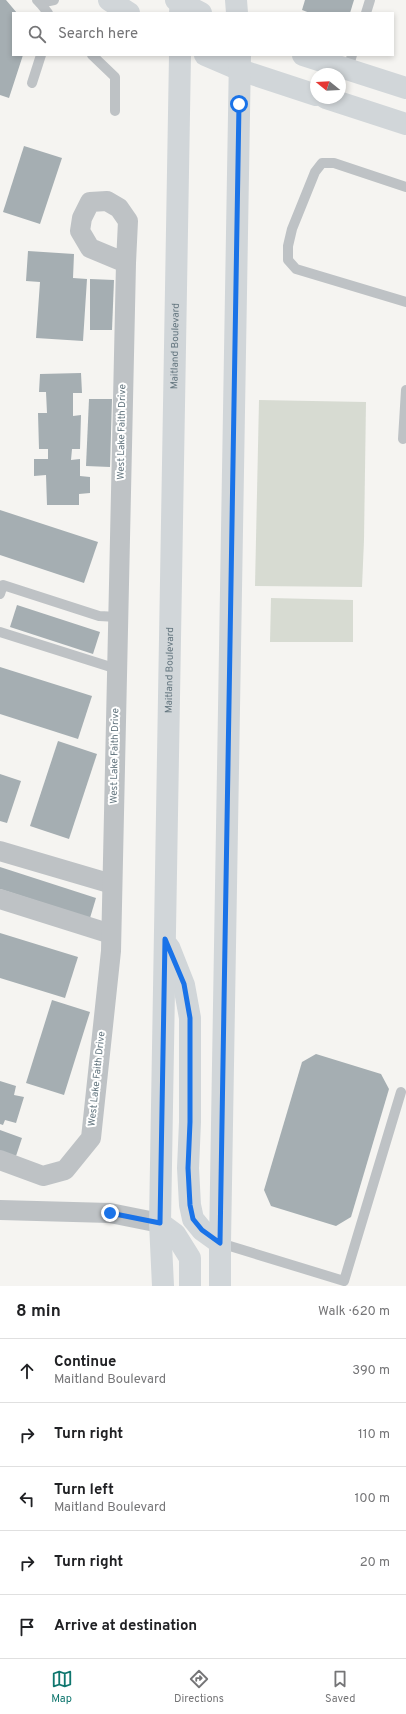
<!DOCTYPE html>
<meta charset="utf-8">
<style>
body{margin:0;font-family:Overpass,sans-serif;background:#f2f2f2;color:#202124}
.compass{position:absolute;left:310px;top:68px;width:36px;height:36px;border-radius:50%;background:#fff;box-shadow:0 2px 6px #0003;rotate:288deg}
.stop{position:absolute;width:12px;height:12px;margin:-9px;border:3px solid #1a73e8;border-radius:50%;background:#fff}
.stop.end{background:#1a73e8;border-color:#fff;box-shadow:0 1px 4px #0008}
.list{margin:0;padding:0;list-style:none}
h2{display:flex;justify-content:space-between;align-items:center;height:52px;margin:0;padding:0 16px;font-size:17px}
h2 small{font-size:13px;font-weight:400;color:#757577}
.list li{display:grid;grid-template-columns:26px 1fr auto;gap:12px;align-items:center;box-sizing:border-box;height:64px;padding:0 16px;border-top:1px solid #e0e0e0}
.list b{display:block;font-size:15px;white-space:nowrap}
.list p{margin:0;font-size:13px;white-space:nowrap;color:#757577}
.list em{font-size:13px;font-style:normal;color:#757577}
.icon{flex:none;width:22px;height:22px;fill:none;stroke:currentColor;stroke-width:2;stroke-linecap:round;stroke-linejoin:round}
.map{position:relative;flex:none;width:406px;height:1286px;overflow:hidden}
.search{position:absolute;background:#fff;box-shadow:0 2px 6px #0003;left:12px;right:12px;top:12px;height:44px;display:flex;align-items:center;gap:10px;box-sizing:border-box;padding:0 14px;border-radius:0px;color:#757577;font-size:15px}
.sheet{height:372px;background:#fff}
nav{display:flex;justify-content:space-around;align-items:center;box-sizing:border-box;height:56px;border-top:1px solid #e0e0e0;background:#fff;font-size:11px;color:#757577}
nav a{display:grid;justify-items:center;gap:2px}
nav .on{color:#0f766e}
.map>svg:first-child{display:block}
</style>
<div class="map">
<svg width="406" height="1286" viewBox="0 0 406 1286">
<rect width="100%" height="100%" fill="#f5f4f1"/>
<g fill="#d7dbd2">
<polygon points="259,400 366,402 364,540 362,587 255,586"/>
<polygon points="271,598 353,600 353,642 270,642"/>
</g>
<g fill="#a5aeb2">
<polygon points="0,0 6,0 17,13 13,13 13,55 23,55 9,98 0,95"/>
<polygon points="305,0 354,0 350,13 310,13 302,10"/>
<polygon points="24,146 62,158 40,224 3,212"/>
<polygon points="28,251 74,254 73,278 87,279 83,341 36,338 40,282 26,281"/>
<polygon points="90,279 114,280 112,330 90,330"/>
<polygon points="81,373 82,393 73,393 73,416 81,415 80,449 72,449 71,460 80,459 80,476 90,477 90,493 79,494 79,505 47,505 46,475 34,476 34,459 48,459 48,449 39,449 38,413 47,413 46,392 39,392 40,374"/>
<polygon points="89,399 112,399 110,467 86,466"/>
<polygon points="0,510 98,542 84,583 0,555"/>
<polygon points="17,605 100,632 93,654 10,627"/>
<polygon points="0,667 92,696 78,739 0,714"/>
<polygon points="58,741 97,754 69,839 30,826"/>
<polygon points="0,774 21,781 7,823 0,821"/>
<polygon points="0,867 96,898 90,918 0,889"/>
<polygon points="0,933 78,957 65,998 0,978"/>
<polygon points="52,1000 90,1012 64,1095 26,1083"/>
<polygon points="316,1054 381,1074 389,1089 351,1217 336,1226 271,1206 264,1190 302,1062"/>
<polygon points="0,1081 16,1086 14,1095 24,1097 16,1123 5,1120 3,1125 0,1124"/>
<polygon points="0,1130 22,1138 16,1156 0,1151"/>
</g>
<g fill="none" stroke-linecap="round" stroke-linejoin="round">
<g stroke="#bec2c5" stroke-width="10">
<polyline points="37,0 40,3 54,0"/>
<polyline points="40,3 48,13"/>
<polyline points="366,13 370,0"/>
<polyline points="92,55 115,77 115,111"/>
<polyline points="348,69 352,55"/>
<polyline points="32,83 41,55"/>
<polyline points="406,187 334,163 322,163 315,172 292,229 288,246 288,260 296,269 406,302"/>
<polyline points="403,439 406,390"/>
<polyline points="0,594 3,585 99,616 118,617"/>
<polyline points="0,632 117,669"/>
<polyline points="220,1243 344,1281 401,1092"/>
</g>
<g stroke="#bec2c5" stroke-width="20">
<polyline points="0,851 112,884"/>
<polyline points="0,899 111,934"/>
<polyline points="0,1160 43,1176 65,1170 91,1138 111,951 126,263 128,221 119,208 107,201 90,202 82,218 80,231 90,248 126,263"/>
<polyline points="0,1210 110,1213 160,1223"/>
</g>
<g stroke="#d1d6d9" stroke-width="22">
<polyline points="109,0 129,13"/>
<polyline points="176,0 201,13"/>
<polyline points="205,55 240,70 316,95"/>
<polyline points="303,55 406,88"/>
<polyline points="326,98 406,124"/>
</g>
<g stroke="#d1d6d9" stroke-width="22">
<polyline points="236,0 237,13"/>
<polyline points="180,13 181,0"/>
<polyline points="169,947 184,985 190,1018 190,1122 188,1168 190,1205 193,1219 202,1230 220,1243"/>
<polyline points="160,1223 175,1234 190,1258 190,1286"/>
<path id="s1" d="M163,1286L160,1223L180,55"/>
<polyline points="220,1286 220,1243 240,55"/>
</g>
</g>
<g fill="none" stroke-linecap="round" stroke-linejoin="round">
<polyline stroke="#1a73e8" stroke-width="5" points="110,1213 160,1223 165,939 184,984 190,1018 190,1122 188,1168 190,1205 193,1219 202,1230 220,1243 239,104"/>
</g>
<g text-anchor="middle" dominant-baseline="central" stroke-width="4" stroke-linejoin="round" paint-order="stroke">
<g font-size="10" fill="#657780" stroke="#fff">
<text stroke="none"><textPath href="#s1" startOffset="940">Maitland Boulevard</textPath></text>
<text transform="translate(122 432) rotate(-89)">West Lake Faith Drive</text>
<text stroke="none"><textPath href="#s1" startOffset="616">Maitland Boulevard</textPath></text>
<text transform="translate(115 756) rotate(-89)">West Lake Faith Drive</text>
<text transform="translate(97 1079) rotate(-84)">West Lake Faith Drive</text>
</g>
</g>
</svg>
<svg class="compass" viewBox="-18 -18 36 36"><path d="M0-13l5 13h-10z" fill="#e53935"/><path d="M0 13l5-13h-10z" fill="#757577"/></svg>
<div class="stop" style="left:239px;top:104px"></div>
<div class="stop end" style="left:110px;top:1213px"></div>
<div class="search"><svg class="icon" aria-label="search" viewBox="0 0 24 24"><circle cx="10" cy="10" r="6"/><path d="M15 15l6 6"/></svg>Search here</div>
</div>
<section class="sheet">
<h2>8 min<small>Walk · 620 m</small></h2>
<ul class="list">
<li><svg class="icon" aria-label="ahead" viewBox="0 0 24 24"><path d="M12 20V5M6 11l6-6 6 6"/></svg><div><b>Continue</b><p>Maitland Boulevard</p></div><em>390 m</em></li>
<li><svg class="icon" aria-label="right" viewBox="0 0 24 24"><path d="M7 20v-9h11M14 6l5 5-5 5"/></svg><div><b>Turn right</b></div><em>110 m</em></li>
<li><svg class="icon" aria-label="left" viewBox="0 0 24 24"><path d="M17 20v-9H6M10 6l-5 5 5 5"/></svg><div><b>Turn left</b><p>Maitland Boulevard</p></div><em>100 m</em></li>
<li><svg class="icon" aria-label="right" viewBox="0 0 24 24"><path d="M7 20v-9h11M14 6l5 5-5 5"/></svg><div><b>Turn right</b></div><em>20 m</em></li>
<li><svg class="icon" aria-label="arrive" viewBox="0 0 24 24"><path d="M6 21V4h12l-3 4 3 4H6"/></svg><div><b>Arrive at destination</b></div></li>
</ul>
</section>
<nav>
<a class="on"><svg class="icon" aria-label="map" viewBox="0 0 24 24"><path d="M3 6l6-2 6 2 6-2v14l-6 2-6-2-6 2zM9 4v14M15 6v14"/></svg>Map</a>
<a><svg class="icon" aria-label="directions" viewBox="0 0 24 24"><path d="M12 3l9 9-9 9-9-9zM9 14v-3h6M13 9l2 2-2 2"/></svg>Directions</a>
<a><svg class="icon" aria-label="saved" viewBox="0 0 24 24"><path d="M7 4h10v16l-5-4-5 4z"/></svg>Saved</a>
</nav>
